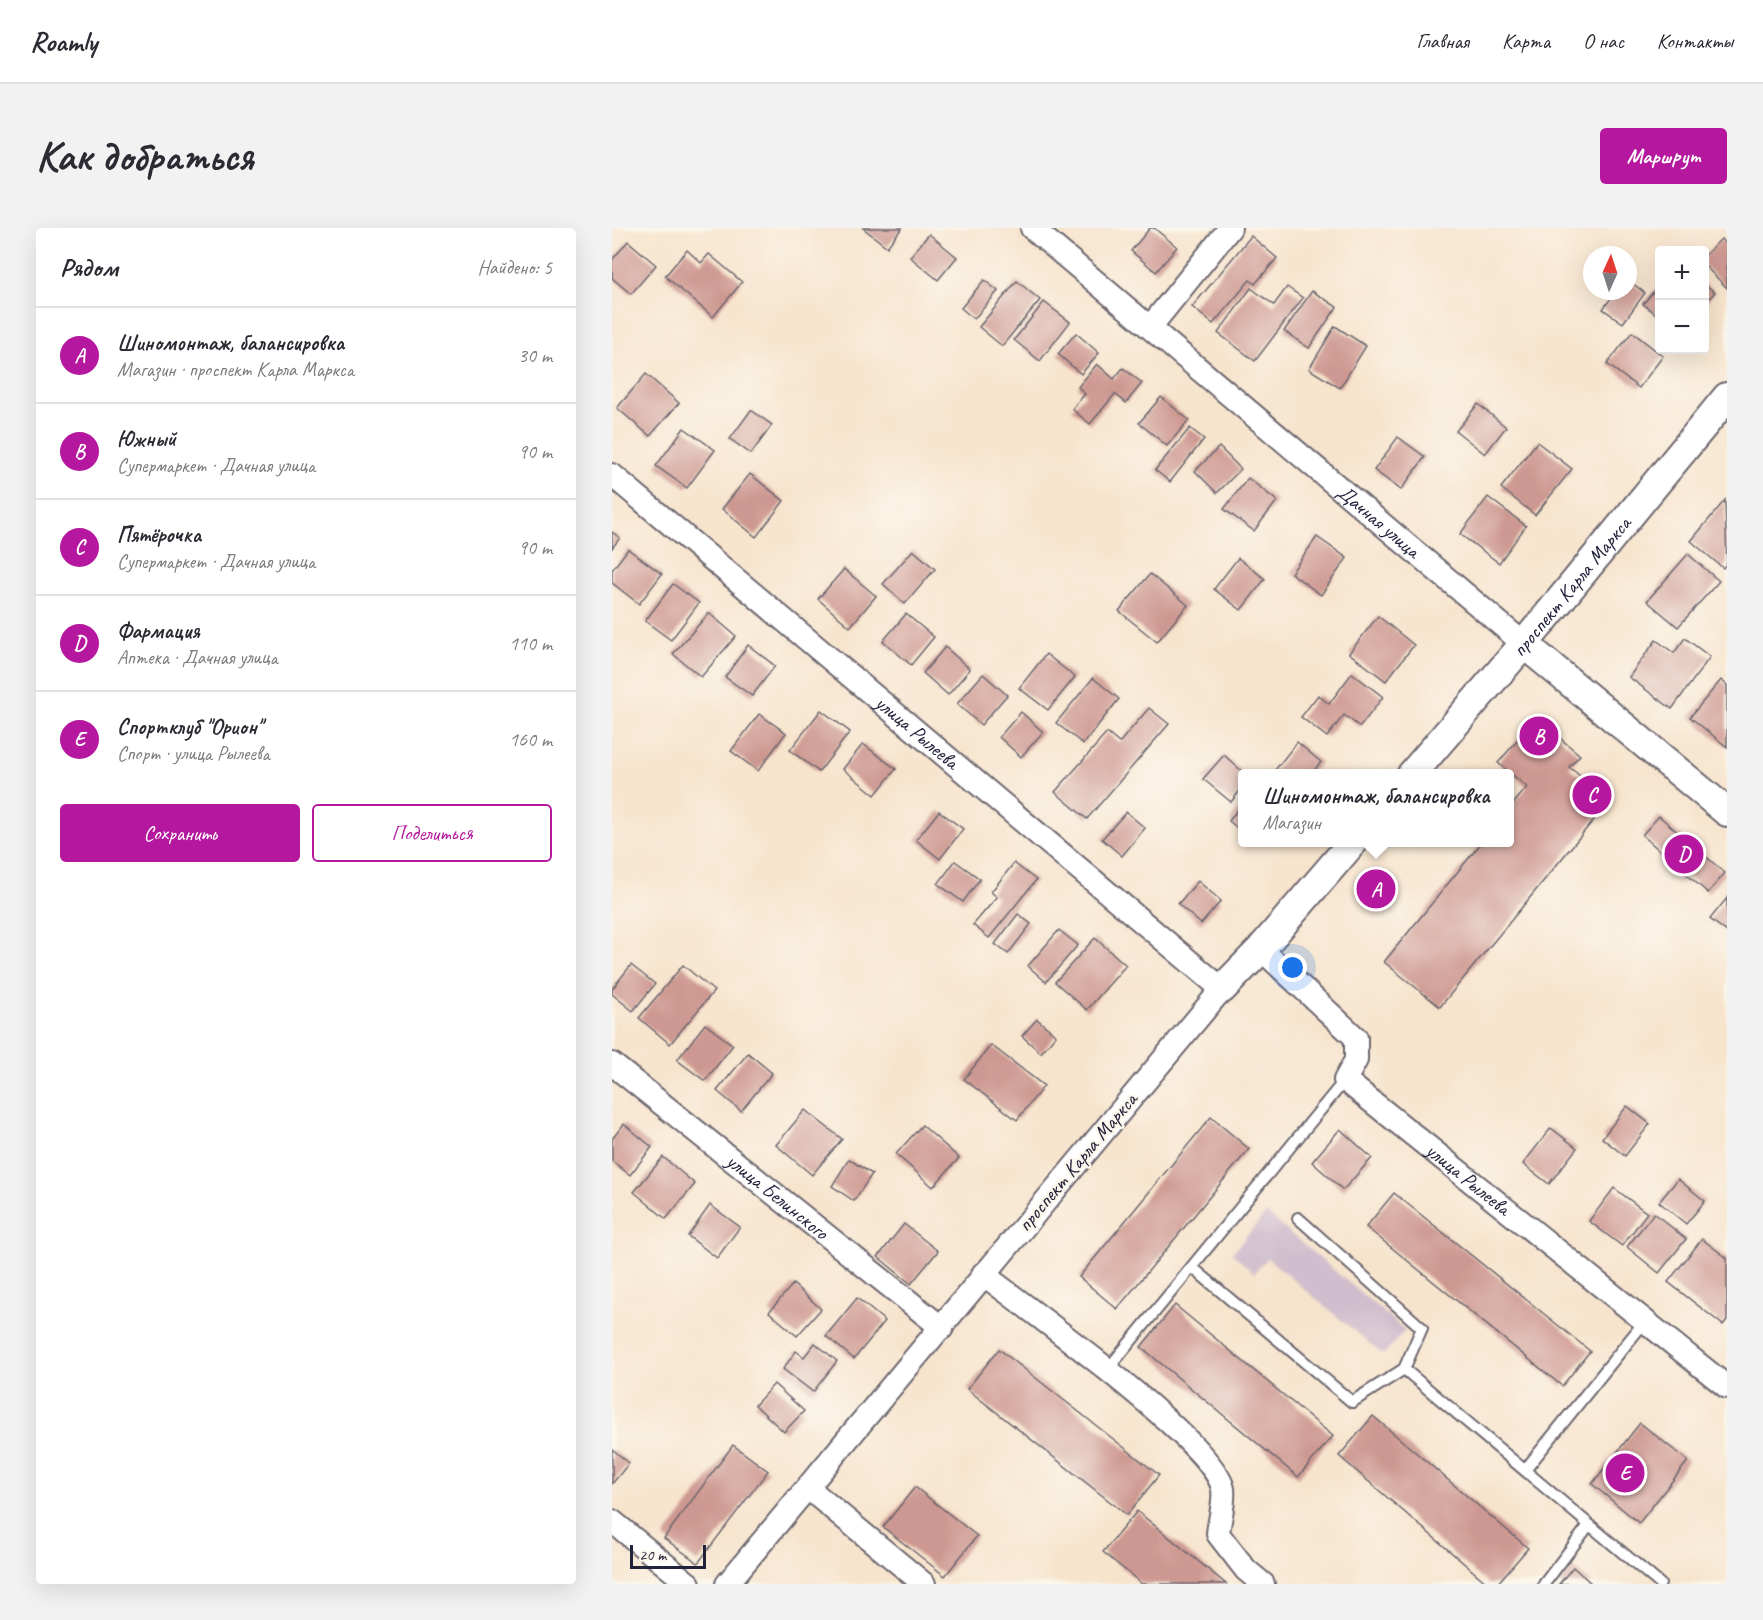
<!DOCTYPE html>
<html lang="ru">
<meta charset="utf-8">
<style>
body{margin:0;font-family:Caveat,sans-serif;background:#f2f2f3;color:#2b2b33}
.controls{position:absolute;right:18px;top:18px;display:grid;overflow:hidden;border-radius:6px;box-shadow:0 6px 24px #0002}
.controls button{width:54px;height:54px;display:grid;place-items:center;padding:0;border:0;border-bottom:2px solid #e1e1e2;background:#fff;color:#2b2b33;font:30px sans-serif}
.compass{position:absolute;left:971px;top:18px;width:54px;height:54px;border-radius:50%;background:#fff;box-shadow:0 6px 24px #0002;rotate:3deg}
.scale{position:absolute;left:18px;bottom:15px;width:76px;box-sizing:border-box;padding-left:6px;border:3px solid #22223b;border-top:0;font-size:16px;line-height:21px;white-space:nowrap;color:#22223b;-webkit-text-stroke:4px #fbf7ec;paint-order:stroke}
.you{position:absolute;left:681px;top:740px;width:21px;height:21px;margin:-15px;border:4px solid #fff;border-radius:50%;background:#1a73e8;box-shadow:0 0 0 9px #1a73e833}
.badge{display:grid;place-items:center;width:39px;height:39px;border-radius:50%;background:#b5179e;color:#fff;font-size:20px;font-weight:700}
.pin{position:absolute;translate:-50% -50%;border:3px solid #fff;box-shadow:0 2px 6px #0006}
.popup{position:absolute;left:626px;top:541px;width:276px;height:78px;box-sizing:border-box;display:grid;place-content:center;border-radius:6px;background:#fff;filter:drop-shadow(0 2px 4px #0005);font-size:20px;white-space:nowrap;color:#7c7c81}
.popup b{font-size:22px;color:#2b2b33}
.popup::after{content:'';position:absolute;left:50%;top:100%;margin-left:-12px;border:12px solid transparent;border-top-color:#fff}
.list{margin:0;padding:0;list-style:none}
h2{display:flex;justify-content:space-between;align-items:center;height:78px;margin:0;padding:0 24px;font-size:26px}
h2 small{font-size:20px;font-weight:400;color:#7c7c81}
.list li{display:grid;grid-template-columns:39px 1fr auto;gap:18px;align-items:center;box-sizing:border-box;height:96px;padding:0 24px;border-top:2px solid #e1e1e2}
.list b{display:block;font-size:22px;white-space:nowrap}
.list p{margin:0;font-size:20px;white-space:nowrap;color:#7c7c81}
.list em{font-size:20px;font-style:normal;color:#7c7c81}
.actions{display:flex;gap:12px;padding:18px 24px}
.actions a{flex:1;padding:14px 0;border:2px solid #b5179e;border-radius:6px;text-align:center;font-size:21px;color:#b5179e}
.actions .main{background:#b5179e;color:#fff}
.map{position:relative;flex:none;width:1115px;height:1356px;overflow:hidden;border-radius:6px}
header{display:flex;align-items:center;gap:36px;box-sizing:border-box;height:84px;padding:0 30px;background:#fff;border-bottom:2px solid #e1e1e2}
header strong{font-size:28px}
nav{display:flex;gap:33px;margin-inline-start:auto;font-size:21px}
.intro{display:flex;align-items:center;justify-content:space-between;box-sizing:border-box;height:144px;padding:0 36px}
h1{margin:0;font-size:42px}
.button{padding:15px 27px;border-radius:6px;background:#b5179e;color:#fff;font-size:21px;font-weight:700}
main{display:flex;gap:36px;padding:0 36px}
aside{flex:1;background:#fff;border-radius:6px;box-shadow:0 6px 24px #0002}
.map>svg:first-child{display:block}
</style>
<header>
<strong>Roamly</strong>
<nav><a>Главная</a><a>Карта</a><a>О нас</a><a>Контакты</a></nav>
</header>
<div class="intro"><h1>Как добраться</h1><a class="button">Маршрут</a></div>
<main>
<aside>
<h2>Рядом<small>Найдено: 5</small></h2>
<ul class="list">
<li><span class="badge">A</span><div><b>Шиномонтаж, балансировка</b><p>Магазин · проспект Карла Маркса</p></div><em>30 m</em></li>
<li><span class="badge">B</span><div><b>Южный</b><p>Супермаркет · Дачная улица</p></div><em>90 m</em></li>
<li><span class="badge">C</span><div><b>Пятёрочка</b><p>Супермаркет · Дачная улица</p></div><em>90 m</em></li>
<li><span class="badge">D</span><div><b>Фармация</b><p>Аптека · Дачная улица</p></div><em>110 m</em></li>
<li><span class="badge">E</span><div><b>Спортклуб &quot;Орион&quot;</b><p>Спорт · улица Рылеева</p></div><em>160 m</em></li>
</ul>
<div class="actions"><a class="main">Сохранить</a><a>Поделиться</a></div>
</aside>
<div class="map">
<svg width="1115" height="1356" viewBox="0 0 1115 1356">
<rect width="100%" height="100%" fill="#fbf7ec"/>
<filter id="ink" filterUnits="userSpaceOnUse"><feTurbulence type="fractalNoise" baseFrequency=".0167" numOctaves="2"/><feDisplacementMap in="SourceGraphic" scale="12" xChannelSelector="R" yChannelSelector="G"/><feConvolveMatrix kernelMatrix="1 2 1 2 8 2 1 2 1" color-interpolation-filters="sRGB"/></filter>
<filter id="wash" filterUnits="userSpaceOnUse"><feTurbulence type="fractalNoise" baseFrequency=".008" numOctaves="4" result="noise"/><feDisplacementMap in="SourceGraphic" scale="24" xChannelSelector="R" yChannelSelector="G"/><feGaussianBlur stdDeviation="1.35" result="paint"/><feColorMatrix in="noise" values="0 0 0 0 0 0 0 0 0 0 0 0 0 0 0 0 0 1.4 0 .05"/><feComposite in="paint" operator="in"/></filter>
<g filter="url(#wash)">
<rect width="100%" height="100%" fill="#f7e4cd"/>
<polygon fill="#d0bdcd" points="654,985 793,1102 771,1127 655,1030 642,1045 620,1025"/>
<g id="blocks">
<g fill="#cd9891">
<polygon points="251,0 290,0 275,19"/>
<polygon points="538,0 542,0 565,19 544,44 519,23"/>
<polygon points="317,6 345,29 326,52 298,29"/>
<polygon points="639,8 665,30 643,56 638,52 601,96 580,79"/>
<polygon points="1109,11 1115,17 1115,60 1092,37 1092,28"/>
<polygon points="16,13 44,37 19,66 0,50 0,32"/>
<polygon points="75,22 89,35 97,26 130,54 101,89 53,48"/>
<polygon points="372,52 386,63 362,91 349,80"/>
<polygon points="1016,52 1033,65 1011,95 991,81 1004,63 1016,63"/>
<polygon points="405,53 428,72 390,118 367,99"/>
<polygon points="1048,56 1048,89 1031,76"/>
<polygon points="1092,56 1103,64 1092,77"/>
<polygon points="675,59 691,70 643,133 606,105 639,60 662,77"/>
<polygon points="700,63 725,79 697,120 672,103"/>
<polygon points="432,74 458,94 428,133 402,112"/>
<polygon points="723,98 754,118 728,160 697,141"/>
<polygon points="1020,104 1051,128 1027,160 995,136"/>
<polygon points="464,105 487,125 469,146 446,126"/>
<polygon points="485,136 502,151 511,140 530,155 514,175 503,166 478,196 460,181 473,166 466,159"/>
<polygon points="34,146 67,175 38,208 5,180"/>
<polygon points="549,169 577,192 555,218 527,195"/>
<polygon points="866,176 894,199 873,226 844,203"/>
<polygon points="139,182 160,197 139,226 118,211"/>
<polygon points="72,200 103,222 75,260 44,238"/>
<polygon points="578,200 592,211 558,254 543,242"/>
<polygon points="786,209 813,229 789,262 762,242"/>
<polygon points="925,214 960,241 923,287 889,260"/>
<polygon points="607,219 629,241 605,265 583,243"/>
<polygon points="138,246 172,273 144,309 110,281"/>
<polygon points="636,250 665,273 642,303 612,281"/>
<polygon points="876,269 914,298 887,335 848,306"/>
<polygon points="1113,272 1115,335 1111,340 1079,313"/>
<polygon points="0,304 8,310 0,320"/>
<polygon points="705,309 735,330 709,367 679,345"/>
<polygon points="16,321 50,346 27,376 0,355 0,342"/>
<polygon points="301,322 323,341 293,376 271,356"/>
<polygon points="1076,326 1107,353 1066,399 1035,373"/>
<polygon points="626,330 653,351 629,382 602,361"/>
<polygon points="232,341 264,368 238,399 206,371"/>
<polygon points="538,346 576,377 545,414 507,383"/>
<polygon points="61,356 87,375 59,412 33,393"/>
<polygon points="97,385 124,408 89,449 61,426"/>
<polygon points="294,386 322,409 299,437 271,413"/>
<polygon points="766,388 802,417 774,453 737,425"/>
<polygon points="1073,410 1098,429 1060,481 1017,449 1044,412 1062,425"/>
<polygon points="136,417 163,438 140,468 113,449"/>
<polygon points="333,419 358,441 336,467 311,445"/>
<polygon points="434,426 463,449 436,482 407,460"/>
<polygon points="740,445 771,469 748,499 732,487 715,509 689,489 706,467 717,476"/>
<polygon points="371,446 395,467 369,497 345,476"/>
<polygon points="481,450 507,471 471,516 444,495"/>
<polygon points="1109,452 1115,457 1115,519 1078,489"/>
<polygon points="537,480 557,496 475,591 443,564 495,505 507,515"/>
<polygon points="209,482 238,504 207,544 178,522"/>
<polygon points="409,484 431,504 409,529 387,509"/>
<polygon points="147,486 174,505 146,543 119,523"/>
<polygon points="924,490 968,527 957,539 998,572 828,779 772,734 870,614 897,614 897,581 915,559 886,535"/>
<polygon points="685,514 709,534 699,546 660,546"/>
<polygon points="251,516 284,541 263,567 231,541"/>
<polygon points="612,527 633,546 630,546 630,560 619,574 591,551"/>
<polygon points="630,576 630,604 617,593"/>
<polygon points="327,583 351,601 328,631 304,612"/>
<polygon points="514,584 533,600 510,628 490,611"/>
<polygon points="1047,588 1113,645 1096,665 1030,607"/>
<polygon points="343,633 368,651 351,674 326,656"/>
<polygon points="402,635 424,652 377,710 361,697 385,669 379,664"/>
<polygon points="765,643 781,657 764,679 747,665"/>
<polygon points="586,653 609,673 589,696 566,676"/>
<polygon points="1115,670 1115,704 1098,691"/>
<polygon points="406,686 419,696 396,726 383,716"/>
<polygon points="447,702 466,717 434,754 416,738"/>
<polygon points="483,710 514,737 475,782 443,754"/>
<polygon points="19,737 43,756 21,783 0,766 0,761"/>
<polygon points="71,737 102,763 58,816 27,790"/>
<polygon points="425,791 444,807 429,825 410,808"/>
<polygon points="93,796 121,817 93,853 65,832"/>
<polygon points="379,817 432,858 405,892 352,851"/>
<polygon points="136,825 160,845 129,883 105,863"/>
<polygon points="1015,878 1038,896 1013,928 990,910"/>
<polygon points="193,882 230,911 200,947 164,917"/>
<polygon points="599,889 637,921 505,1081 467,1049"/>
<polygon points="12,896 40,919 18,947 0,933 0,911"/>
<polygon points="310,897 347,930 321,959 284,926"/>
<polygon points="939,900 965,920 937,956 911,936"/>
<polygon points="728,901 760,930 731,962 700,934"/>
<polygon points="51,929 83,956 54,991 22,964"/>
<polygon points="237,931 260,946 242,973 220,958"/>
<polygon points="1066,951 1093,973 1074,996 1047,974"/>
<polygon points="1002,960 1035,985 1010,1018 977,993"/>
<polygon points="782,965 978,1123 950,1158 754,999"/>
<polygon points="98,977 128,999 105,1030 76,1008"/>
<polygon points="1042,985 1074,1011 1047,1045 1015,1019"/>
<polygon points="292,996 326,1023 299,1056 266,1029"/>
<polygon points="1090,1011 1115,1030 1115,1092 1111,1097 1056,1054"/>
<polygon points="181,1056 209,1081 185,1108 157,1084"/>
<polygon points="245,1070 273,1093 242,1131 214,1108"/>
<polygon points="563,1077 721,1208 686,1249 529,1119"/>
<polygon points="203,1115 225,1133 201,1164 171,1141 184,1123 192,1129"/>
<polygon points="387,1121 547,1247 515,1287 355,1161"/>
<polygon points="162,1156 192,1183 172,1204 143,1177"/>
<polygon points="761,1188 916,1320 885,1356 876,1356 727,1228"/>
<polygon points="1028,1195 1076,1233 1027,1295 980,1256"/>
<polygon points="121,1217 156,1243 86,1335 52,1310"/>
<polygon points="0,1221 17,1235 0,1256"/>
<polygon points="303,1259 365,1308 333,1348 271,1299"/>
<polygon points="525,1283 614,1356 530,1356 491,1324"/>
<polygon points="961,1339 980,1356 947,1356"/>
</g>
</g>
</g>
<g filter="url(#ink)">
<use href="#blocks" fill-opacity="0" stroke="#6d666e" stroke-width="1.5"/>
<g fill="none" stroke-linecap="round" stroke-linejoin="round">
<defs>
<g id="service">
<polyline points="686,990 810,1100 792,1141"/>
<polyline points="581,1040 740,1174 792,1141 1048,1356"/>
<polyline points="496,1141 733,852"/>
<polyline points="913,1242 1033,1093"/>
<polyline points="932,1356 977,1297"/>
</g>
<g id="minor">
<path id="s1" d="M420,0L912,416"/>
<polyline points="539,98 618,0"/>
<path id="s2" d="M0,247L610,761L115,1356"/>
<path id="s3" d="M649,721L744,810V832L733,852L1115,1159"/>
<path id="s4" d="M0,836L330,1100"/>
<path d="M371,1046C415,1080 603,1215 611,1261C613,1274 607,1293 606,1306L634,1342L651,1356"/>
<polyline points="196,1260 312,1356"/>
<polyline points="0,1293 77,1356"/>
</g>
<g id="tertiary">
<polyline points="912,416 1115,584"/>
<path id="s5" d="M800,546L912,416L1115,169"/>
<polyline points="610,761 649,721 741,614"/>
</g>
</defs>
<use href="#service" stroke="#6d666e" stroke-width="14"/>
<use href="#minor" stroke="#6d666e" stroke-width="26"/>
<use href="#tertiary" stroke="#6d666e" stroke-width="32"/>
<use href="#service" stroke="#fff" stroke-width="10"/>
<use href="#minor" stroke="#fff" stroke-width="22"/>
<use href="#tertiary" stroke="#fff" stroke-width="28"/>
</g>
</g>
<g text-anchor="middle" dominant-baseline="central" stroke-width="5" stroke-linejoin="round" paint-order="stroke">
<g font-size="21" fill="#22223b" stroke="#fbf7ec">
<text stroke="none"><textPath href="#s1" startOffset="454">Дачная улица</textPath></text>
<text stroke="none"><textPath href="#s5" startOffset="246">проспект Карла Маркса</textPath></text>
<text stroke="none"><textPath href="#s2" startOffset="399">улица Рылеева</textPath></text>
<text transform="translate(465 934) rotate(-50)">проспект Карла Маркса</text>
<text stroke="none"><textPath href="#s3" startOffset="333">улица Рылеева</textPath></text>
<text stroke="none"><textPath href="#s4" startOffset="212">улица Белинского</textPath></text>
</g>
</g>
</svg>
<div class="controls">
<button>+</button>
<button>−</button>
</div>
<svg class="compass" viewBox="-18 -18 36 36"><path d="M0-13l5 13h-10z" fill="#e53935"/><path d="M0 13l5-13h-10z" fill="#7c7c81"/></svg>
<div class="scale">20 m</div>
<div class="you"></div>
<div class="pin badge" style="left:764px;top:661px">A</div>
<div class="popup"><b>Шиномонтаж, балансировка</b>Магазин</div>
<div class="pin badge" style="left:927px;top:508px">B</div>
<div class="pin badge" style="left:980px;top:567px">C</div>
<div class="pin badge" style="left:1072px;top:626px">D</div>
<div class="pin badge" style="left:1013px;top:1245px">E</div>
</div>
</main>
